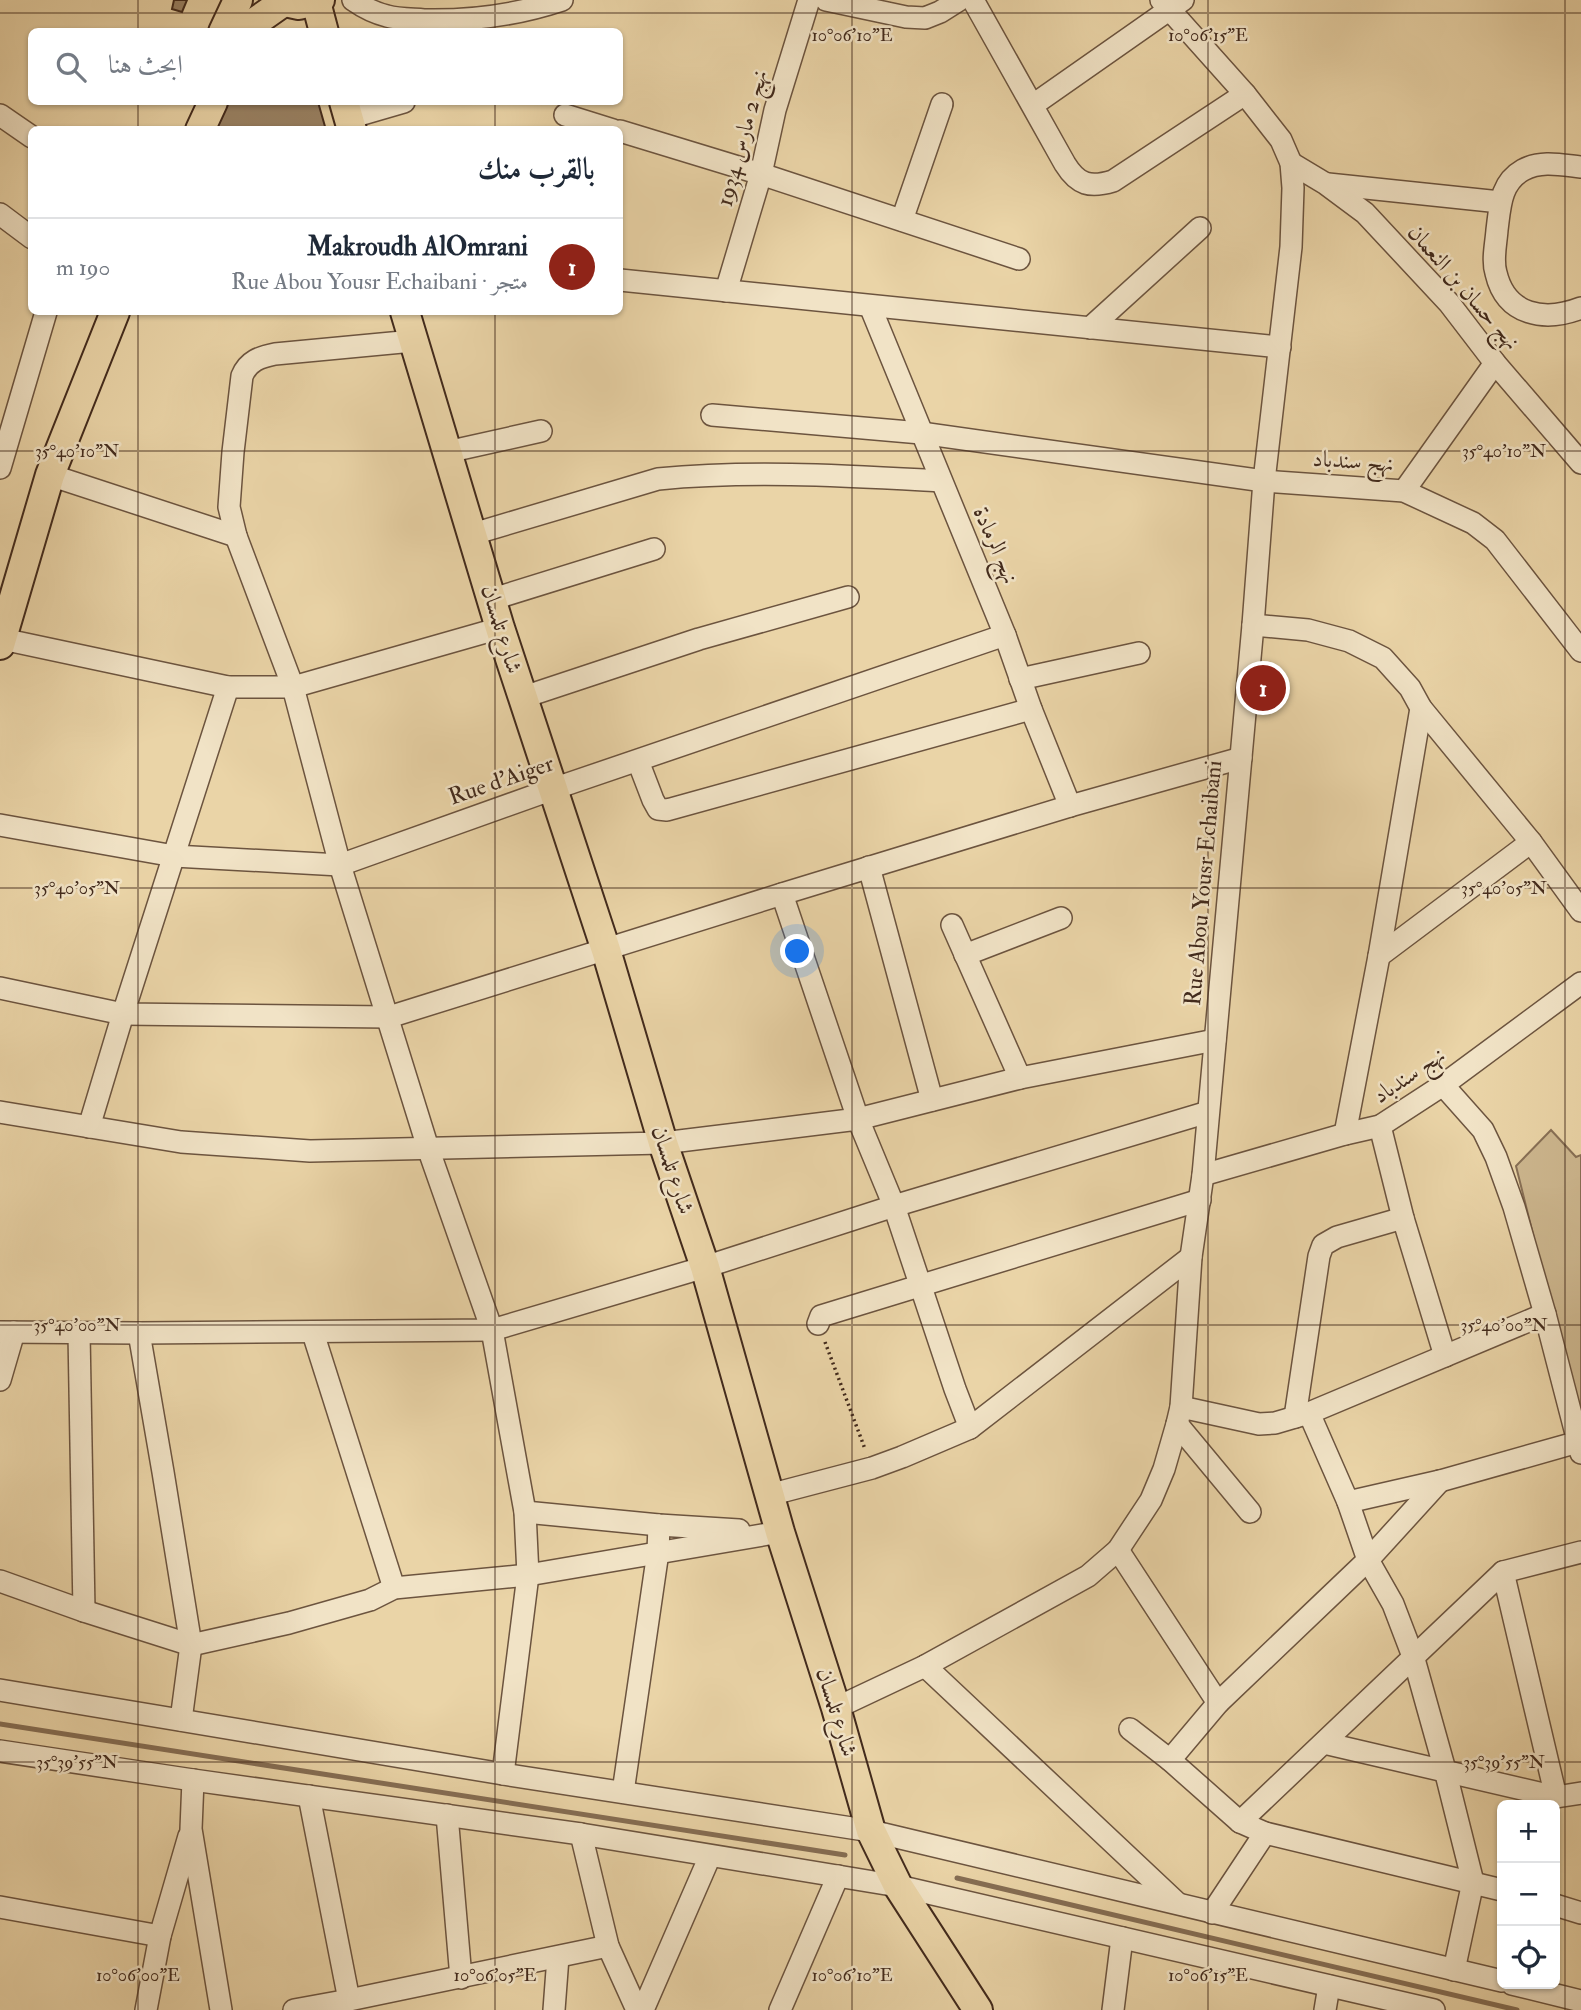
<!DOCTYPE html>
<html lang="ar">
<meta charset="utf-8">
<style>
body{margin:0;font-family:"IM FELL Double Pica",Amiri,serif;background:#f6f6f7;color:#1f2937;direction:rtl}
.controls{position:absolute;right:21px;bottom:21px;display:grid;overflow:hidden;border-radius:10px;box-shadow:0 2px 5px #0004}
.controls button{width:63px;height:63px;display:grid;place-items:center;padding:0;border:0;border-bottom:2px solid #e0e1e3;background:#fff;color:#1f2937;font:35px sans-serif}
.you{position:absolute;left:798px;top:952px;width:24px;height:24px;margin:-18px;border:5px solid #fff;border-radius:50%;background:#1a73e8;box-shadow:0 0 0 10px #1a73e833}
.badge{display:grid;place-items:center;width:46px;height:46px;border-radius:50%;background:#8f2418;color:#fff;font-size:23px;font-weight:700}
.pin{position:absolute;translate:-50% -50%;border:4px solid #fff;box-shadow:0 2px 7px #0006}
.list{margin:0;padding:0;list-style:none}
h2{display:flex;justify-content:space-between;align-items:center;height:91px;margin:0;padding:0 28px;font-size:30px}
h2 small{font-size:23px;font-weight:400;color:#747a83}
.list li{display:grid;grid-template-columns:46px 1fr auto;gap:21px;align-items:center;box-sizing:border-box;height:98px;padding:0 28px;border-top:2px solid #e0e1e3}
.list b{display:block;font-size:26px;white-space:nowrap}
.list p{margin:0;font-size:23px;white-space:nowrap;color:#747a83}
.list em{font-size:23px;font-style:normal;color:#747a83}
.icon{flex:none;width:38px;height:38px;fill:none;stroke:currentColor;stroke-width:2;stroke-linecap:round;stroke-linejoin:round}
.map{position:relative;flex:none;width:1581px;height:2010px;overflow:hidden;direction:ltr}
.search{position:absolute;background:#fff;box-shadow:0 2px 5px #0004;left:28px;top:28px;width:595px;height:77px;display:flex;align-items:center;gap:18px;box-sizing:border-box;padding:0 24px;border-radius:10px;color:#747a83;font-size:26px}
.panel{position:absolute;background:#fff;box-shadow:0 2px 5px #0004;left:28px;top:126px;width:595px;height:189px;border-radius:10px;direction:rtl}
.map>svg:first-child{display:block}
</style>
<div class="map">
<svg width="1581" height="2010" viewBox="0 0 1581 2010">
<rect width="100%" height="100%" fill="#ead4a7"/>
<filter id="stains"><feTurbulence type="fractalNoise" baseFrequency=".00286" numOctaves="4"/><feColorMatrix values="0 0 0 0 .2 0 0 0 0 .09 0 0 0 0 .02 0 0 0 .5 -.17"/></filter>
<radialGradient id="worn" r=".72"><stop offset=".6" stop-color="#630" stop-opacity="0"/><stop offset="1" stop-color="#630" stop-opacity=".3"/></radialGradient>
<polygon fill="#cdb78f" stroke="#887056" stroke-width="2" points="1551,1130 1576,1157 1581,1155 1581,1427 1516,1166"/>
<g fill="none" stroke-linecap="round" stroke-linejoin="round">
<g stroke="#856d53" stroke-width="5">
<polyline points="0,1724 845,1855"/>
<polyline points="957,1878 1517,2010"/>
</g>
</g>
<g fill="#998264" stroke="#422a1c" stroke-width="2">
<polygon points="174,0 187,0 182,12 172,9"/>
<polygon points="223,102 318,102 326,130 211,130"/>
</g>
<g fill="none" stroke-linecap="round" stroke-linejoin="round">
<defs>
<g id="minor">
<path d="M353,0C363,7 374,13 387,16C398,19 412,19 424,20C471,21 517,15 562,0"/>
<polyline points="826,0 906,17 925,18 940,12 959,0"/>
<path d="M973,0L1065,164C1078,185 1090,188 1113,181L1245,94"/>
<polyline points="1033,105 1183,0"/>
<polyline points="0,115 32,137"/>
<polyline points="565,115 613,130"/>
<polyline points="349,118 404,102"/>
<polyline points="620,131 761,174 1019,259"/>
<polyline points="1291,163 1326,184 1365,213 1449,303 1495,363 1581,463"/>
<path d="M1581,167C1562,165 1541,160 1523,170C1500,183 1500,207 1497,230C1496,244 1492,260 1496,273C1506,316 1545,322 1581,308"/>
<polyline points="1328,184 1500,202"/>
<polyline points="0,214 32,238"/>
<polyline points="902,220 942,104"/>
<polyline points="620,280 1280,347"/>
<polyline points="726,291 761,174 775,110 809,0"/>
<polyline points="870,306 1005,635 1031,709 1070,806"/>
<polyline points="1090,328 1200,228"/>
<path d="M413,341L275,354C260,357 248,361 242,376L233,452L229,507L236,536L293,687L340,865L428,1148L492,1330L525,1512L528,1575L503,1774"/>
<polyline points="712,415 921,433 1264,481 1404,491 1473,523 1495,540 1581,651"/>
<polyline points="447,452 541,431"/>
<polyline points="0,468 46,312"/>
<polyline points="50,475 236,536"/>
<polyline points="1404,491 1495,363"/>
<path d="M473,534L658,479C752,470 847,476 941,481"/>
<polyline points="493,599 654,549"/>
<polyline points="1253,625 1308,630 1349,641 1383,658 1410,688 1421,708 1531,842 1581,911"/>
<polyline points="2,639 228,687 293,687 500,628"/>
<polyline points="1020,679 1139,653"/>
<polyline points="524,697 699,639 848,597"/>
<polyline points="638,761 653,800 658,809 667,810 1031,709"/>
<polyline points="0,825 174,856 340,865 553,789 1005,635"/>
<polyline points="869,867 932,1100"/>
<polyline points="782,894 858,1119 894,1206 955,1389 970,1428"/>
<polyline points="952,925 1020,1078"/>
<polyline points="965,955 1061,918"/>
<polyline points="1379,956 1531,842"/>
<polyline points="0,988 123,1014 389,1017 782,894 1070,806 1241,758"/>
<polyline points="1443,1085 1483,1130 1496,1157 1514,1207 1545,1314 1581,1453"/>
<polyline points="0,1112 181,1142 310,1151 663,1143 858,1119 1020,1078 1215,1040"/>
<polyline points="1380,1126 1403,1218 1445,1356"/>
<polyline points="89,1127 123,1014 228,687"/>
<polyline points="1345,1134 1379,956 1421,708"/>
<polyline points="1203,1175 1345,1134 1380,1126 1443,1085 1581,983"/>
<polyline points="818,1324 821,1316 1200,1200"/>
<polyline points="0,1332 139,1333 492,1330 705,1267 894,1206 1208,1112"/>
<polyline points="79,1333 84,1611"/>
<polyline points="139,1333 163,1472 191,1645 181,1720"/>
<polyline points="313,1333 394,1588"/>
<polyline points="0,1380 14,1332"/>
<polyline points="1181,1407 1259,1424 1275,1423 1309,1413 1545,1314"/>
<polyline points="1309,1413 1348,1502 1368,1560 1393,1604 1414,1659 1445,1770 1473,1882 1454,1970"/>
<polyline points="1295,1417 1319,1256 1323,1245 1337,1237 1403,1218"/>
<polyline points="1177,1424 1250,1512"/>
<polyline points="769,1495 872,1468 902,1457 970,1428 1191,1257"/>
<polyline points="1348,1502 1440,1481 1578,1442"/>
<polyline points="525,1512 659,1525 739,1530"/>
<polyline points="1118,1550 1218,1703"/>
<polyline points="1503,1572 1556,1797"/>
<polyline points="0,1581 84,1611 191,1645 289,1623 370,1600 394,1588 528,1575 780,1532"/>
<polyline points="925,1666 1176,1902"/>
<polyline points="0,1690 503,1774 871,1831 1502,1981"/>
<polyline points="836,1708 925,1666 1088,1576 1118,1550 1151,1500 1164,1469 1177,1424 1181,1407 1191,1257 1203,1175 1253,625 1264,481 1291,247 1293,188 1291,163 1281,140 1245,94 1161,0"/>
<polyline points="1130,1729 1170,1760 1240,1822 1265,1833 1502,1890"/>
<polyline points="1324,1743 1556,1797 1581,1793"/>
<polyline points="0,1751 193,1780 581,1834 898,1886 1434,2010"/>
<polyline points="1170,1760 1218,1703 1368,1560 1440,1481"/>
<polyline points="193,1780 191,1829 221,2010"/>
<polyline points="623,1792 658,1552 659,1525"/>
<polyline points="309,1796 349,2000"/>
<polyline points="447,1815 461,1978"/>
<polyline points="1240,1822 1503,1572 1581,1552"/>
<polyline points="581,1834 608,1946 637,2010"/>
<polyline points="1555,1905 1581,1913"/>
<polyline points="0,1907 160,1936"/>
<polyline points="1212,1913 1265,1833"/>
<polyline points="1512,1984 1581,2001"/>
<polyline points="146,2010 160,1936 189,1836"/>
<polyline points="294,2010 349,2000 608,1946"/>
<polyline points="554,2010 558,1957"/>
<polyline points="643,2010 710,1856"/>
<polyline points="780,2010 838,1876"/>
<polyline points="1113,2010 1122,1938"/>
<polyline points="1325,2010 1329,1986"/>
</g>
<g id="major">
<polyline points="276,0 299,5 320,0"/>
<polyline points="316,2 324,32"/>
<polyline points="223,32 238,0"/>
<polyline points="247,32 255,22 282,3"/>
<polyline points="344,102 352,130"/>
<polyline points="200,130 213,102"/>
<polyline points="405,312 500,628 606,950 663,1143 705,1267 780,1532 836,1708 871,1831 898,1886 978,2010"/>
<polyline points="0,645 50,475 115,312"/>
</g>
</defs>
<use href="#minor" stroke="#6c543f" stroke-width="24"/>
<use href="#major" stroke="#422a1c" stroke-width="32"/>
<polyline stroke="#422a1c" stroke-width="3.5" stroke-dasharray="2 3.5" stroke-linecap="butt" points="825,1342 865,1449"/>
<use href="#minor" stroke="#f1e3c6" stroke-width="21"/>
<use href="#major" stroke="#ead4a7" stroke-width="28"/>
</g>
<path fill="none" stroke="#422a1c" stroke-width="2" stroke-opacity="0.45" d="M138,0V32M495,0V32M852,0V2010M1208,0V2010M1565,0V2010M0,13H1581M138,102V130M495,102V130M138,312V2010M495,312V2010M0,451H1581M0,888H1581M0,1325H1581M0,1762H1581"/>
<g text-anchor="middle" dominant-baseline="central" stroke-width="5" stroke-linejoin="round" paint-order="stroke">
<g font-size="23" fill="#422a1c" stroke="#f1e3c6">
<text transform="translate(742 138) rotate(-75)">نهج 2 مارس 1934</text>
<text transform="translate(1464 287) rotate(49)">نهج حسان بن النعمان</text>
<text transform="translate(1353 461) rotate(4)">نهج سندباد</text>
<text transform="translate(996 545) rotate(67)">نهج الرمادة</text>
<text transform="translate(502 629) rotate(73)">شارع تلمسان</text>
<text transform="translate(501 780) rotate(-19)">Rue d'Aiger</text>
<text transform="translate(1203 883) rotate(-85)">Rue Abou Yousr Echaibani</text>
<text transform="translate(1409 1075) rotate(-34)">نهج سندباد</text>
<text transform="translate(673 1170) rotate(72)">شارع تلمسان</text>
<text transform="translate(837 1712) rotate(73)">شارع تلمسان</text>
</g>
</g>
<g font-size="18" text-anchor="middle" fill="#422a1c" stroke="#f1e3c6" stroke-width="5" stroke-linejoin="round" paint-order="stroke">
<text x="852" y="41">10°06'10"E</text>
<text x="1208" y="41">10°06'15"E</text>
<text x="77" y="457">35°40'10"N</text>
<text x="1504" y="457">35°40'10"N</text>
<text x="77" y="894">35°40'05"N</text>
<text x="1504" y="894">35°40'05"N</text>
<text x="77" y="1331">35°40'00"N</text>
<text x="1504" y="1331">35°40'00"N</text>
<text x="77" y="1768">35°39'55"N</text>
<text x="1504" y="1768">35°39'55"N</text>
<text x="138" y="1981">10°06'00"E</text>
<text x="495" y="1981">10°06'05"E</text>
<text x="852" y="1981">10°06'10"E</text>
<text x="1208" y="1981">10°06'15"E</text>
</g>
<rect width="100%" height="100%" filter="url(#stains)"/>
<rect width="100%" height="100%" fill="url(#worn)"/>
</svg>
<div class="controls">
<button>+</button>
<button>−</button>
<button><svg class="icon" aria-label="locate" viewBox="0 0 24 24"><circle cx="12" cy="12" r="6"/><path d="M12 2v4M12 18v4M2 12h4M18 12h4"/></svg></button>
</div>
<div class="you"></div>
<div class="pin badge" style="left:1263px;top:688px">1</div>
<div class="search"><svg class="icon" aria-label="search" viewBox="0 0 24 24"><circle cx="10" cy="10" r="6"/><path d="M15 15l6 6"/></svg>ابحث هنا</div>
<section class="panel">
<h2>بالقرب منك<small></small></h2>
<ul class="list">
<li><span class="badge">1</span><div><b>Makroudh AlOmrani</b><p>متجر · Rue Abou Yousr Echaibani</p></div><em>190 m</em></li>
</ul>
</section>
</div>
